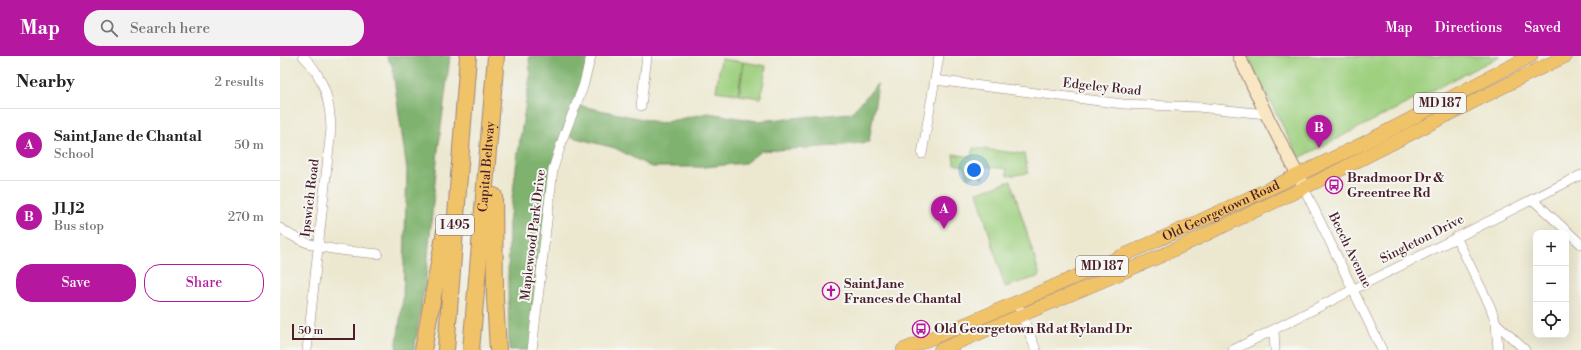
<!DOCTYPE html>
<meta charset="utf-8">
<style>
body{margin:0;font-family:"Libre Bodoni",serif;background:#f2f2f2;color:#222}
.controls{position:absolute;right:12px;bottom:12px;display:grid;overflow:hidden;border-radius:8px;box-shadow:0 4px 16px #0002}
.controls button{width:36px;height:36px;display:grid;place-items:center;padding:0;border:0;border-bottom:1px solid #e0e0e0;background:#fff;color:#222;font:20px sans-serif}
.scale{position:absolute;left:12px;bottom:10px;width:63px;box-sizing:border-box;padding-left:4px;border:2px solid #4a1f2b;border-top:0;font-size:11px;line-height:14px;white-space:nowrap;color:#4a1f2b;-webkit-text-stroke:3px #f6f6f2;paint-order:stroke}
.you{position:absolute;left:694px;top:114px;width:14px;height:14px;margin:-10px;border:3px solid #fff;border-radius:50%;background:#1a73e8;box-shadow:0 0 0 6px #1a73e833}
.badge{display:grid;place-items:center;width:26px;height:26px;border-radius:50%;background:#b5179e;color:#fff;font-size:13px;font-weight:700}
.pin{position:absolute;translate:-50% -33px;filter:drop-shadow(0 1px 2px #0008)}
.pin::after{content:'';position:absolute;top:21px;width:14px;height:12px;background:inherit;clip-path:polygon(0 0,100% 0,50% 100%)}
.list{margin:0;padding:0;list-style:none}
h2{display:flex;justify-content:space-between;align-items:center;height:52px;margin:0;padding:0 16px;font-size:17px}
h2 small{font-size:13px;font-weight:400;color:#767676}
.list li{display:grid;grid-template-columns:26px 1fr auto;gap:12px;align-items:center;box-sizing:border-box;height:72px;padding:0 16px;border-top:1px solid #e0e0e0}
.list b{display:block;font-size:15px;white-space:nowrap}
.list p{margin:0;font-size:13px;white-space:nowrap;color:#767676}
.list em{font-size:13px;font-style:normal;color:#767676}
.actions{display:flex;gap:8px;padding:12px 16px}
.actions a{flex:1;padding:9px 0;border:1px solid #b5179e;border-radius:16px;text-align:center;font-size:14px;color:#b5179e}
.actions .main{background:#b5179e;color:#fff}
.icon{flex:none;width:22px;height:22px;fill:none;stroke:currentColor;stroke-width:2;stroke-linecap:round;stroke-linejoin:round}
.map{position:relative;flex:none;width:1301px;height:294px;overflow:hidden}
header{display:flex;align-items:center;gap:24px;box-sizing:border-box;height:56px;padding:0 20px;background:#b5179e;color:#fff}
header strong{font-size:19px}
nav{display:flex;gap:22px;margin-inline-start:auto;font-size:14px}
.search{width:280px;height:36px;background:#f2f2f2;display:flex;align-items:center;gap:10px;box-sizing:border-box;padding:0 14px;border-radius:16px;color:#767676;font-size:15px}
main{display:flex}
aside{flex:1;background:#fff}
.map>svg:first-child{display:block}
</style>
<header>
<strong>Map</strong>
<div class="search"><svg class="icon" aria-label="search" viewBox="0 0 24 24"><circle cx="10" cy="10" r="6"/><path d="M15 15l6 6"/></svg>Search here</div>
<nav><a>Map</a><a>Directions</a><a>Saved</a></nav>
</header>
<main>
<aside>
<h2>Nearby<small>2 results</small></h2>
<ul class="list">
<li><span class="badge">A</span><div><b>Saint Jane de Chantal</b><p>School</p></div><em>50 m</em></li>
<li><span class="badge">B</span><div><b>J1 J2</b><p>Bus stop</p></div><em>270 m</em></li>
</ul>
<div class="actions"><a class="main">Save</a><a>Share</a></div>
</aside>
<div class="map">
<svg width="1301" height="294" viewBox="0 0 1301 294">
<rect width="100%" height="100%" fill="#f6f6f2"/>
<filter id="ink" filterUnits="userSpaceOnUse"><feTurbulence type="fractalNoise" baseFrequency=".025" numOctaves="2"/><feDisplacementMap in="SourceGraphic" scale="8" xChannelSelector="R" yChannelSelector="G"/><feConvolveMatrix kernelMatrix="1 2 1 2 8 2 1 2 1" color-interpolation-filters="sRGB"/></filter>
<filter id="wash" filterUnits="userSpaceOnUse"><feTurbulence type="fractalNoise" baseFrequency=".012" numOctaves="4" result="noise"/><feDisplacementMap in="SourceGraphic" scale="16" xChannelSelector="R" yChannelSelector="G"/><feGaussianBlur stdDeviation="0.9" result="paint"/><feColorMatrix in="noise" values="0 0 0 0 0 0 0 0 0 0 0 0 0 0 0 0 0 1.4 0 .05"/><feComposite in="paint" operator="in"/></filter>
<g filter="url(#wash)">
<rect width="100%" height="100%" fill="#ece8d0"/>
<g fill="#9fd080" stroke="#747856">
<polygon points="967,0 1220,0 1019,102"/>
<polygon points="441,3 463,6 458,38 436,35"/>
<polygon points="464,6 486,10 481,42 459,39"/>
<polygon points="693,92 744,98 748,117 727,120 727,113 705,110 702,123 698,117 689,123 684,110 674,108 673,98 691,101"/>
<polygon points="731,125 760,220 725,231 697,136"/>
</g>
<g fill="#7fb26e" stroke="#64684c">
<polygon points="106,0 170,0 158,94 146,222 134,294 116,294 123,242 127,114 112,9"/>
<polygon points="249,0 311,0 296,49 381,67 428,57 477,65 571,57 598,28 589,86 556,90 481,95 465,107 424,111 371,111 335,92 284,79 273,113 252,294 229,294 228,224 229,167 238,97 250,21"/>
</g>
</g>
<g filter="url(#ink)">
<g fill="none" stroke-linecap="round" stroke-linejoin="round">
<defs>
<g id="street">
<path d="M23,0C44,20 50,45 51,73L27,294"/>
<polyline points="655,24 843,48 918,51 986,58"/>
<polyline points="361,50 367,0"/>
<polyline points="642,98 659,0"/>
<polyline points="1024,132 1102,294"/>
<polyline points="1252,143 1301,188"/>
<path d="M0,172C30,195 62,194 98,198"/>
<polyline points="1176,181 1210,250 1216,267 1218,294"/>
<polyline points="737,247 756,294"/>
<polyline points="1216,267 1245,294"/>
<polyline points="994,274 995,294"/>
<polyline points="252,294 273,113 284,79 303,31 311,0"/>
<polyline points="953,294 1301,119"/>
</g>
<polyline id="secondary" points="959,0 986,58 1022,127"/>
<g id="primary">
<path id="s1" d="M623,294C779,230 933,161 1084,87C1140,59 1195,28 1251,0"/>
<polyline points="660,294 883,199 1036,126 1240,22 1286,0"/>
</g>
<g id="highway">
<polyline points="214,140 215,242 218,294"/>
<polyline points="143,294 165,175"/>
<polyline points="166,294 188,0"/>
<path id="s2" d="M191,294L216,0"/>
</g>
</defs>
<use href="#street" stroke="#9b847e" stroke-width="10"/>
<use href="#secondary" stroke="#9b847e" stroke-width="14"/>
<use href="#primary" stroke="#9b847e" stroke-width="14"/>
<use href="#highway" stroke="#9b847e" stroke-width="18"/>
<use href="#street" stroke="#fff" stroke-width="9"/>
<use href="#secondary" stroke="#f9e7c3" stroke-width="12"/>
<use href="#primary" stroke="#f1c369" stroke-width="13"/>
<use href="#highway" stroke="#f1c369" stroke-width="16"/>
</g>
</g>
<defs>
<symbol id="bus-ring" viewBox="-11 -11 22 22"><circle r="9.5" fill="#f6f6f2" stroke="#b5179e" stroke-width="1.5"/><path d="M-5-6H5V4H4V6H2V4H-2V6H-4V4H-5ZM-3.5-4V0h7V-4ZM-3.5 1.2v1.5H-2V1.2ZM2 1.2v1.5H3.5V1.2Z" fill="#b5179e"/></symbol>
<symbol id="church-ring" viewBox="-11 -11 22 22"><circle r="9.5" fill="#f6f6f2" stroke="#b5179e" stroke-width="1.5"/><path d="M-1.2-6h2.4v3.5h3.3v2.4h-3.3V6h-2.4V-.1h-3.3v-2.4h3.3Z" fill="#b5179e"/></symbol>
</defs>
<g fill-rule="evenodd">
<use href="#bus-ring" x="1044" y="119" width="20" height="20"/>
<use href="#church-ring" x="541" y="225" width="20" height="20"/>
<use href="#bus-ring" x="631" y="263" width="20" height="20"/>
</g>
<g text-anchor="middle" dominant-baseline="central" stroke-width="4" stroke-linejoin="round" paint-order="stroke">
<g fill="#f6f6f2" stroke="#7e6067" stroke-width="1">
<rect x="1134" y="37" width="52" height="20" rx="3"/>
<rect x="156" y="159" width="38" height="20" rx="3"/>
<rect x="796" y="200" width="52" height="20" rx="3"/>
</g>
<g font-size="12" font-weight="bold" fill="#4a1f2b">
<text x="1160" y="47">MD 187</text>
<text x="175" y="169">I 495</text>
<text x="822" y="210">MD 187</text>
</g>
<g font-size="13" fill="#4a1f2b" stroke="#f6f6f2">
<text transform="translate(822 31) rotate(6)">Edgeley Road</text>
<text stroke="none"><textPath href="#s2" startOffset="184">Capital Beltway</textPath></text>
<text transform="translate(30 142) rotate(-83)">Ipswich Road</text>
<text stroke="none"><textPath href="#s1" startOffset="347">Old Georgetown Road</textPath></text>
<text transform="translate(253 179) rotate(-83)">Maplewood Park Drive</text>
<text transform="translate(1142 183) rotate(-27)">Singleton Drive</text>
<text transform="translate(1070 194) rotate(64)">Beech Avenue</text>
</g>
<g font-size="13" font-weight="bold" fill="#4a1f2b" stroke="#f6f6f2" text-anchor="start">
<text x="1067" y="122">Bradmoor Dr &amp;<tspan x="1067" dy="15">Greentree Rd</tspan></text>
<text x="564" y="228">Saint Jane<tspan x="564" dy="15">Frances de Chantal</tspan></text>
<text x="654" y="273">Old Georgetown Rd at Ryland Dr</text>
</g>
</g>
</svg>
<div class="controls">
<button>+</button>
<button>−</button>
<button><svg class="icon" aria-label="locate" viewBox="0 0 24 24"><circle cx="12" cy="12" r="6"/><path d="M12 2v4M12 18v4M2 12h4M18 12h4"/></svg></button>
</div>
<div class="scale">50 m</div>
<div class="you"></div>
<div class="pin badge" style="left:664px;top:173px">A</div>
<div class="pin badge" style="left:1039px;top:92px">B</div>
</div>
</main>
